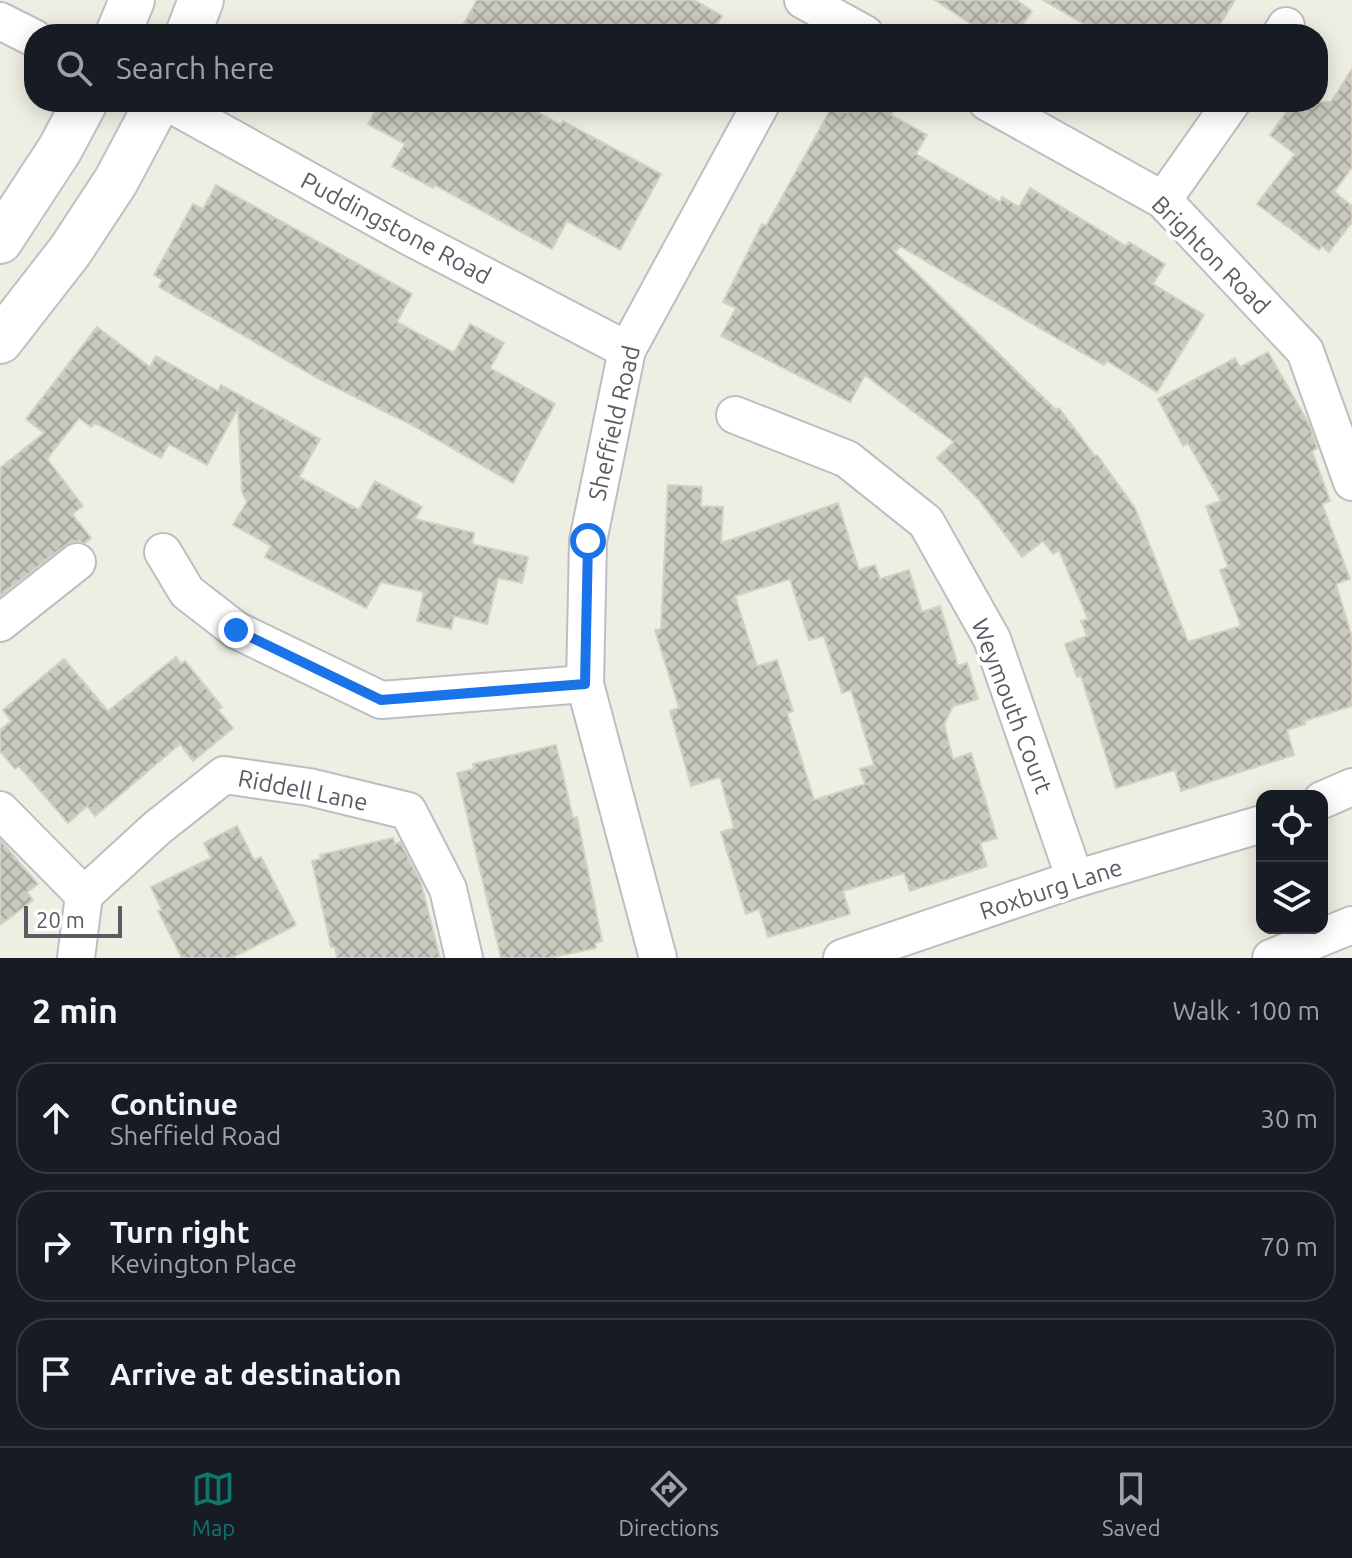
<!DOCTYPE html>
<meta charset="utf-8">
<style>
body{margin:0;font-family:Ubuntu,sans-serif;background:#242831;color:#f1f3f6}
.controls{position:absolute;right:24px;bottom:24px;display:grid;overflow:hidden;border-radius:16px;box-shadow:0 4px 20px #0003}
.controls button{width:72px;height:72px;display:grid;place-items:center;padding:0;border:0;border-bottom:2px solid #363941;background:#171b24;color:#f1f3f6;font:40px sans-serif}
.scale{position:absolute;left:24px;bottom:20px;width:98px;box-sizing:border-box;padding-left:8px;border:4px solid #5a5c64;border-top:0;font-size:22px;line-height:28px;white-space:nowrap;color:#5a5c64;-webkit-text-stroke:6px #fff;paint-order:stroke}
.stop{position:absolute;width:24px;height:24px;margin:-18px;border:6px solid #1a73e8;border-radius:50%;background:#fff}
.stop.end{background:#1a73e8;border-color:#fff;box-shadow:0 2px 8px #0008}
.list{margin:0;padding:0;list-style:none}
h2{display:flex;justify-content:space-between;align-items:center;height:104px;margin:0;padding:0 32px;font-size:34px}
h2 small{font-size:26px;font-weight:400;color:#9ea1a6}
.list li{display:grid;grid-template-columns:52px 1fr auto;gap:24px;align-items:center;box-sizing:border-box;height:112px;margin:0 16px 16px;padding:0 16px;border:2px solid #363941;border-radius:32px}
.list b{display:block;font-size:30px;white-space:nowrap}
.list p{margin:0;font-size:26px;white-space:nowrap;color:#9ea1a6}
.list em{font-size:26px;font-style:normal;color:#9ea1a6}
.icon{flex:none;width:44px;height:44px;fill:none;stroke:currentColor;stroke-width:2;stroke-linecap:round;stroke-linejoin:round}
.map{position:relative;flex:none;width:1352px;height:958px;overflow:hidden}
.search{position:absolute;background:#171b24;box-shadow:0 4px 20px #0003;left:24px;right:24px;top:24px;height:88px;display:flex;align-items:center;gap:20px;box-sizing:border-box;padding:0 28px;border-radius:32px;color:#9ea1a6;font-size:30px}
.sheet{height:488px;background:#171b24}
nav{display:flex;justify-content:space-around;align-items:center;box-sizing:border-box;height:112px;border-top:2px solid #363941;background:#171b24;font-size:22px;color:#9ea1a6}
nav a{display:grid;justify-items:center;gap:4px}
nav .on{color:#0f766e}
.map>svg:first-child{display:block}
</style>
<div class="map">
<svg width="1352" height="958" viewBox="0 0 1352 958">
<defs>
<pattern id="building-cross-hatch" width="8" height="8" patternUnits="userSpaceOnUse" patternTransform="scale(2)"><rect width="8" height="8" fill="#c9c9bf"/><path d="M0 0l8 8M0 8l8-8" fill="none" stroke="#a6a69f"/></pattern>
</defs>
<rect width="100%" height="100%" fill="#eeeee2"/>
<g fill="url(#building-cross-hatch)" stroke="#d3d2c0" stroke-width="2" fill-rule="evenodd">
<polygon points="477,0 694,0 722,16 712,34 458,34"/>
<polygon points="935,0 1016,0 1032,11 1016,34 999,22 991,34 986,34"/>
<polygon points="1043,0 1235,0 1214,34 1101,34"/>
<polygon points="1352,69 1352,167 1334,192 1352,206 1352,222 1329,252 1322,246 1319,250 1257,204 1295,154 1270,135 1294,102 1331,102"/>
<polygon points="380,102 519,102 561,125 563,121 661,174 620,250 567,221 552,249 435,185 433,188 392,166 405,144 368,124"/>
<polygon points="854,102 878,102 893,110 891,115 927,135 916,154 1000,202 1002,197 1019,207 1030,188 1126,246 1129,242 1165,264 1153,284 1204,315 1157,392 1107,361 1104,365 1053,336 900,246 895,252 1056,410 1059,408 1095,456 1097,455 1135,508 1188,642 1241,626 1220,570 1228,567 1206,506 1221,501 1188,443 1183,446 1158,399 1235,358 1240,367 1268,352 1310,426 1317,448 1312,451 1330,501 1322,504 1350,579 1336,584 1352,637 1352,706 1304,721 1305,724 1287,730 1294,755 1181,791 1175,770 1116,788 1081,676 1077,677 1065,644 1087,636 1081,621 1088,619 1059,550 1053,554 1043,541 1022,557 979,500 937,458 954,442 865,375 850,402 721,336 736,308 723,302 762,224 766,226 833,105 848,113"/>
<polygon points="216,185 412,294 397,322 454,353 470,324 504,343 490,368 555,404 513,483 410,424 321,380 159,287 163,280 154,275 193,204 203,209"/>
<polygon points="97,327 150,367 156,356 218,391 221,385 320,439 299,477 359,510 375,481 422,507 415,519 474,533 472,544 528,557 522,583 498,578 487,624 454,616 451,629 417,621 424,592 381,582 366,608 265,557 271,546 233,525 247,502 242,492 238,408 207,465 169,444 161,458 95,423 91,427 79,418 47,459 83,506 72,514 91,538 85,543 75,541 64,546 0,596 0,468 44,433 26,419"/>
<path d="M668,485L702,487L701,506L723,507L721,543L838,503L859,570L875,565L880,579L909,570L922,612L940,606L958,666L967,663L978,699L953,706L944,724L953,759L971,753L997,838L980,843L987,866L910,891L904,873L843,891L850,914L768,937L759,909L746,914L721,832L734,828L720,777L691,786L670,711L679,708L655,630L661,629ZM790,579L809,640L824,636L842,693L851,690L874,765L860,769L865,784L814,800L787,713L793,711L777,660L757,666L735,596Z"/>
<polygon points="176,657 181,664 185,661 222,707 218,710 233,728 193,761 180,744 95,816 87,806 68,823 19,766 15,769 0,751 0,730 11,721 3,710 64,659 108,711"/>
<polygon points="556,745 573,818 577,817 602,941 595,943 596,948 549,958 501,958 457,773 474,769 473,764"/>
<polygon points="237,826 254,860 261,857 296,925 232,958 182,958 158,911 162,910 151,887 211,858 204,843"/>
<polygon points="393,838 395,844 400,842 421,883 440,958 337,958 335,947 331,947 312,861 321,859 320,855"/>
<polygon points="0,840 38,884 27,892 33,900 0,925"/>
</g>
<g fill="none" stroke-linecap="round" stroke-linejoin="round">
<defs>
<g id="street">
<polyline points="803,0 865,34"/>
<polyline points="0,21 34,38"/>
<polyline points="1281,34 1286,26"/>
<polyline points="167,102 410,237 627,350"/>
<polyline points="987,102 1163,200 1305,351 1352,482"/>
<polyline points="1163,200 1232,102"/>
<polyline points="735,415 847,459 926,522 992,639 1075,879"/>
<polyline points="163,552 187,592 236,630 381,700 585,684"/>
<polyline points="0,623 77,562"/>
<polyline points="1322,800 1352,787"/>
<polyline points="0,810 84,895 76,958"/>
<polyline points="84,895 157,828 224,775 309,787 408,811 448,889 464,958"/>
<polyline points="658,958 585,684 588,541 627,350 762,102"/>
<polyline points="842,958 1075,879 1262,824"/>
<polyline points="1271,958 1352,925"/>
</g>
<g id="secondary">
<polyline points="118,34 132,0"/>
<polyline points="188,34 201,0"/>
<polyline points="0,241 60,149 85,102"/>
<polyline points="0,341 70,251 116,181 158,102"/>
</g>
</defs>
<use href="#street" stroke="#bcbec4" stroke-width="40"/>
<use href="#secondary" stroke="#bfc0c8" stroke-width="48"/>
<use href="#street" stroke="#fff" stroke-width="36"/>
<use href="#secondary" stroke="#fff" stroke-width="44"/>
</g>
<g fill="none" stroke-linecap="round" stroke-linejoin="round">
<polyline stroke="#1a73e8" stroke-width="10" points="236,630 381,700 585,684 588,541"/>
</g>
<g text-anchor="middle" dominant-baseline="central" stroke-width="8" stroke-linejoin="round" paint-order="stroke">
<g font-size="24" fill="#5a5c64" stroke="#fff">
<text transform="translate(396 228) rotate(28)">Puddingstone Road</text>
<text transform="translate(1211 255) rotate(45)">Brighton Road</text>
<text transform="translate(614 423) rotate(-77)">Sheffield Road</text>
<text transform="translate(1012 706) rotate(69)">Weymouth Court</text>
<text transform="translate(303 790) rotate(11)">Riddell Lane</text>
<text transform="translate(1051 889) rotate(-18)">Roxburg Lane</text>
</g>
</g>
</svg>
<div class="controls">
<button><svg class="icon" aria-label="locate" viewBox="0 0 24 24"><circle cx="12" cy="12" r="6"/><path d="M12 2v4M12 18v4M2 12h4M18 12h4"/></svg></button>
<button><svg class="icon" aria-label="layers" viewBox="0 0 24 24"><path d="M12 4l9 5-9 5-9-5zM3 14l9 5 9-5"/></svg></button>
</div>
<div class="scale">20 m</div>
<div class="stop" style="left:588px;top:541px"></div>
<div class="stop end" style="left:236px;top:630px"></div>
<div class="search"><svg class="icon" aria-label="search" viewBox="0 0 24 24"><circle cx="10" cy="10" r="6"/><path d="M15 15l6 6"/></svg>Search here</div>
</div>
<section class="sheet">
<h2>2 min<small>Walk · 100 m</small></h2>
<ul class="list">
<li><svg class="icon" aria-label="ahead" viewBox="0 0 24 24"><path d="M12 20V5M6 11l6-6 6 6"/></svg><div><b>Continue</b><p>Sheffield Road</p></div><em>30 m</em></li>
<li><svg class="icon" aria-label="right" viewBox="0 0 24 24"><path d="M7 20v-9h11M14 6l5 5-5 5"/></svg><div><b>Turn right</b><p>Kevington Place</p></div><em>70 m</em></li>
<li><svg class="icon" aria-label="arrive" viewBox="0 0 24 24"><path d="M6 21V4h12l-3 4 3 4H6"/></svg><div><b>Arrive at destination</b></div></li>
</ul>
</section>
<nav>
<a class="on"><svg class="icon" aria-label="map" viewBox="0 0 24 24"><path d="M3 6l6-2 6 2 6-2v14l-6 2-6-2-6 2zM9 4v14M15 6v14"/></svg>Map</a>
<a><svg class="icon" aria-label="directions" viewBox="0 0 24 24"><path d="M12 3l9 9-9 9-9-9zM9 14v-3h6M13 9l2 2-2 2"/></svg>Directions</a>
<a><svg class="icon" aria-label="saved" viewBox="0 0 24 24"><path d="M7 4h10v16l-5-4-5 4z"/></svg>Saved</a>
</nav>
